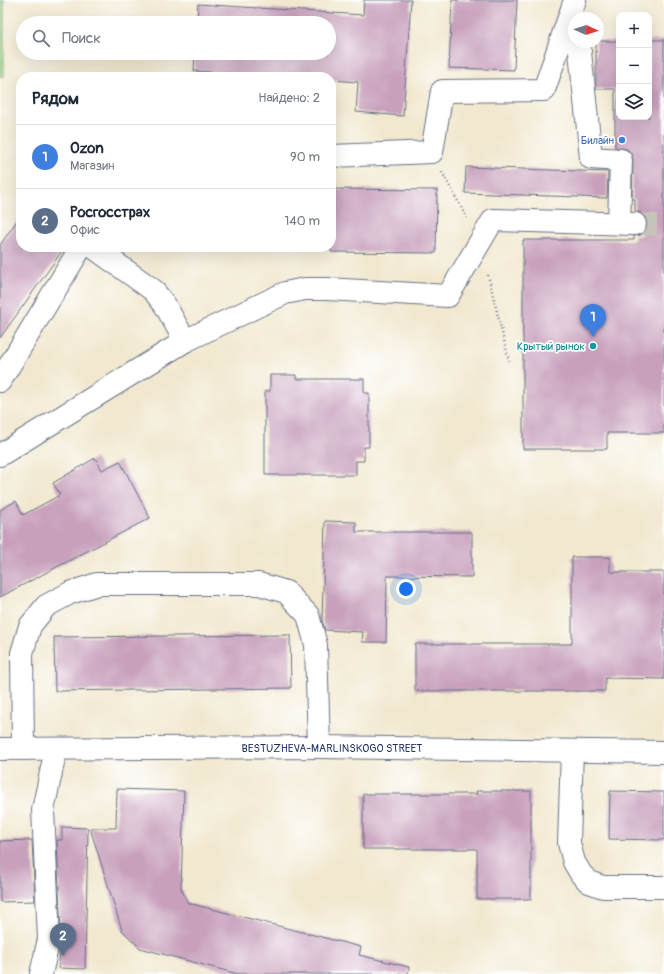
<!DOCTYPE html>
<html lang="ru">
<meta charset="utf-8">
<style>
body{margin:0;font-family:Pangolin,sans-serif;background:#f2f2f3;color:#1f2937}
.controls{position:absolute;right:12px;top:12px;display:grid;overflow:hidden;border-radius:8px;box-shadow:0 4px 16px #0002}
.controls button{width:36px;height:36px;display:grid;place-items:center;padding:0;border:0;border-bottom:1px solid #e0e1e3;background:#fff;color:#1f2937;font:20px sans-serif}
.compass{position:absolute;left:568px;top:12px;width:36px;height:36px;border-radius:50%;background:#fff;box-shadow:0 4px 16px #0002;rotate:93deg}
.you{position:absolute;left:406px;top:589px;width:14px;height:14px;margin:-10px;border:3px solid #fff;border-radius:50%;background:#1a73e8;box-shadow:0 0 0 6px #1a73e833}
.badge{display:grid;place-items:center;width:26px;height:26px;border-radius:50%;background:#c8321e;color:#fff;font-size:13px;font-weight:700}
.pin{position:absolute;translate:-50% -33px;filter:drop-shadow(0 1px 2px #0008)}
.pin::after{content:'';position:absolute;top:21px;width:14px;height:12px;background:inherit;clip-path:polygon(0 0,100% 0,50% 100%)}
.list{margin:0;padding:0;list-style:none}
h2{display:flex;justify-content:space-between;align-items:center;height:52px;margin:0;padding:0 16px;font-size:17px}
h2 small{font-size:13px;font-weight:400;color:#747a83}
.list li{display:grid;grid-template-columns:26px 1fr auto;gap:12px;align-items:center;box-sizing:border-box;height:64px;padding:0 16px;border-top:1px solid #e0e1e3}
.list b{display:block;font-size:15px;white-space:nowrap}
.list p{margin:0;font-size:13px;white-space:nowrap;color:#747a83}
.list em{font-size:13px;font-style:normal;color:#747a83}
.icon{flex:none;width:22px;height:22px;fill:none;stroke:currentColor;stroke-width:2;stroke-linecap:round;stroke-linejoin:round}
.map{position:relative;flex:none;width:664px;height:974px;overflow:hidden}
.search{position:absolute;background:#fff;box-shadow:0 4px 16px #0002;left:16px;top:16px;width:320px;height:44px;display:flex;align-items:center;gap:10px;box-sizing:border-box;padding:0 14px;border-radius:22px;color:#747a83;font-size:15px}
.panel{position:absolute;background:#fff;box-shadow:0 4px 16px #0002;left:16px;top:72px;width:320px;height:180px;border-radius:16px}
.map>svg:first-child{display:block}
</style>
<div class="map">
<svg width="664" height="974" viewBox="0 0 664 974">
<rect width="100%" height="100%" fill="#fff"/>
<filter id="ink" filterUnits="userSpaceOnUse"><feTurbulence type="fractalNoise" baseFrequency=".025" numOctaves="2"/><feDisplacementMap in="SourceGraphic" scale="8" xChannelSelector="R" yChannelSelector="G"/><feConvolveMatrix kernelMatrix="1 2 1 2 8 2 1 2 1" color-interpolation-filters="sRGB"/></filter>
<filter id="wash" filterUnits="userSpaceOnUse"><feTurbulence type="fractalNoise" baseFrequency=".012" numOctaves="4" result="noise"/><feDisplacementMap in="SourceGraphic" scale="16" xChannelSelector="R" yChannelSelector="G"/><feGaussianBlur stdDeviation="0.9" result="paint"/><feColorMatrix in="noise" values="0 0 0 0 0 0 0 0 0 0 0 0 0 0 0 0 0 1.4 0 .05"/><feComposite in="paint" operator="in"/></filter>
<g filter="url(#wash)">
<rect width="100%" height="100%" fill="#f1e8cf"/>
<rect fill="#a3d685" stroke="#5f8272" x="0" y="0" width="4" height="76"/>
<g id="blocks">
<g fill="#c8a0bc">
<polygon points="364,0 411,0 403,116 356,112 358,82 331,80 331,77 284,77 194,71 195,53 329,53 329,23 197,23 198,4 363,15"/>
<polygon points="452,0 517,0 514,70 449,68"/>
<polygon points="649,40 664,40 664,433 607,433 607,449 523,449 523,240 634,240 634,236 641,235 645,231 647,225 646,218 641,213 635,211 635,199 632,199 633,160 632,155 627,149 615,147 615,89 596,89 596,42 598,42 598,41 619,41 619,117 649,117"/>
<polygon points="466,167 608,172 607,198 465,193"/>
<polygon points="331,189 437,190 436,253 331,252"/>
<polygon points="21,215 21,247 65,247 0,338 0,245"/>
<polygon points="270,375 296,375 296,379 364,379 364,393 369,393 369,447 364,447 364,461 356,461 356,475 265,475 265,391 270,391"/>
<polygon points="95,458 102,470 120,461 150,518 0,597 0,510 16,501 23,515 60,495 53,483"/>
<polygon points="325,521 356,522 356,532 472,532 472,577 387,576 386,642 362,642 363,632 325,630 322,620"/>
<polygon points="572,557 610,557 610,572 664,572 664,679 605,678 605,691 415,691 415,644 572,644"/>
<polygon points="290,635 291,688 55,691 54,637"/>
<polygon points="117,789 184,791 181,888 188,903 361,947 359,955 409,967 408,974 238,974 140,948 122,930 90,828 116,828"/>
<polygon points="476,791 531,791 531,899 477,899 477,849 363,849 363,794 477,794"/>
<polygon points="610,791 664,792 664,840 609,839"/>
<polygon points="62,827 88,828 85,969 59,968 60,949 61,938 57,840 62,840"/>
<polygon points="32,840 35,901 0,902 0,841"/>
</g>
</g>
</g>
<g filter="url(#ink)">
<use href="#blocks" fill-opacity="0" stroke="#667086" stroke-width="1"/>
<g fill="none" stroke-linecap="round" stroke-linejoin="round">
<polyline stroke="#c6c3b8" stroke-width="22" stroke-dasharray="22 11" stroke-linecap="butt" points="635,224 664,225"/>
<defs>
<g id="minor">
<polyline points="579,42 591,158 621,160 619,223"/>
<polyline points="331,156 432,152 442,91 544,90 575,0"/>
<polyline points="93,247 153,290 165,305 185,341"/>
<polyline points="0,381 81,247"/>
<polyline points="0,455 185,341 285,293 305,289 327,289 448,296 493,220 635,224"/>
<polyline points="0,749 319,747 664,752"/>
<polyline points="23,749 22,653 30,626 46,606 70,593 97,584 259,584 286,592 308,615 316,645 319,747"/>
<polyline points="572,751 569,843 574,862 581,874 589,882 603,887 664,887"/>
<polyline points="41,974 49,939 43,810 56,749"/>
</g>
</defs>
<use href="#minor" stroke="#667086" stroke-width="24"/>
<g stroke="#667086" stroke-width="2.5" stroke-dasharray="1 3" stroke-linecap="butt">
<polyline points="442,172 467,218"/>
<polyline points="488,275 509,361"/>
</g>
<use href="#minor" stroke="#fff" stroke-width="22"/>
</g>
</g>
<circle fill="#3f7fe0" stroke="#fff" stroke-width="1.5" cx="622" cy="140" r="4"/>
<circle fill="#0f9aa8" stroke="#fff" stroke-width="1.5" cx="593" cy="346" r="4"/>
<g text-anchor="middle" dominant-baseline="central" stroke-width="3.5" stroke-linejoin="round" paint-order="stroke">
<g font-size="11" fill="#366cbe" stroke="#fff" text-anchor="end">
<text x="614" y="140">Билайн</text>
</g>
<g font-size="11" fill="#0d838f" stroke="#fff" text-anchor="end">
<text x="585" y="346">Крытый рынок</text>
</g>
<g font-size="11" fill="#1b2f5e" stroke="#fff">
<text x="332" y="748">BESTUZHEVA-MARLINSKOGO STREET</text>
</g>
</g>
</svg>
<div class="controls">
<button>+</button>
<button>−</button>
<button><svg class="icon" aria-label="layers" viewBox="0 0 24 24"><path d="M12 4l9 5-9 5-9-5zM3 14l9 5 9-5"/></svg></button>
</div>
<svg class="compass" viewBox="-18 -18 36 36"><path d="M0-13l5 13h-10z" fill="#e53935"/><path d="M0 13l5-13h-10z" fill="#747a83"/></svg>
<div class="you"></div>
<div class="pin badge" style="left:593px;top:337px;background:#3f7fe0">1</div>
<div class="pin badge" style="left:63px;top:956px;background:#5c6f8a">2</div>
<div class="search"><svg class="icon" aria-label="search" viewBox="0 0 24 24"><circle cx="10" cy="10" r="6"/><path d="M15 15l6 6"/></svg>Поиск</div>
<section class="panel">
<h2>Рядом<small>Найдено: 2</small></h2>
<ul class="list">
<li><span class="badge" style="background:#3f7fe0">1</span><div><b>Ozon</b><p>Магазин</p></div><em>90 m</em></li>
<li><span class="badge" style="background:#5c6f8a">2</span><div><b>Росгосстрах</b><p>Офис</p></div><em>140 m</em></li>
</ul>
</section>
</div>
